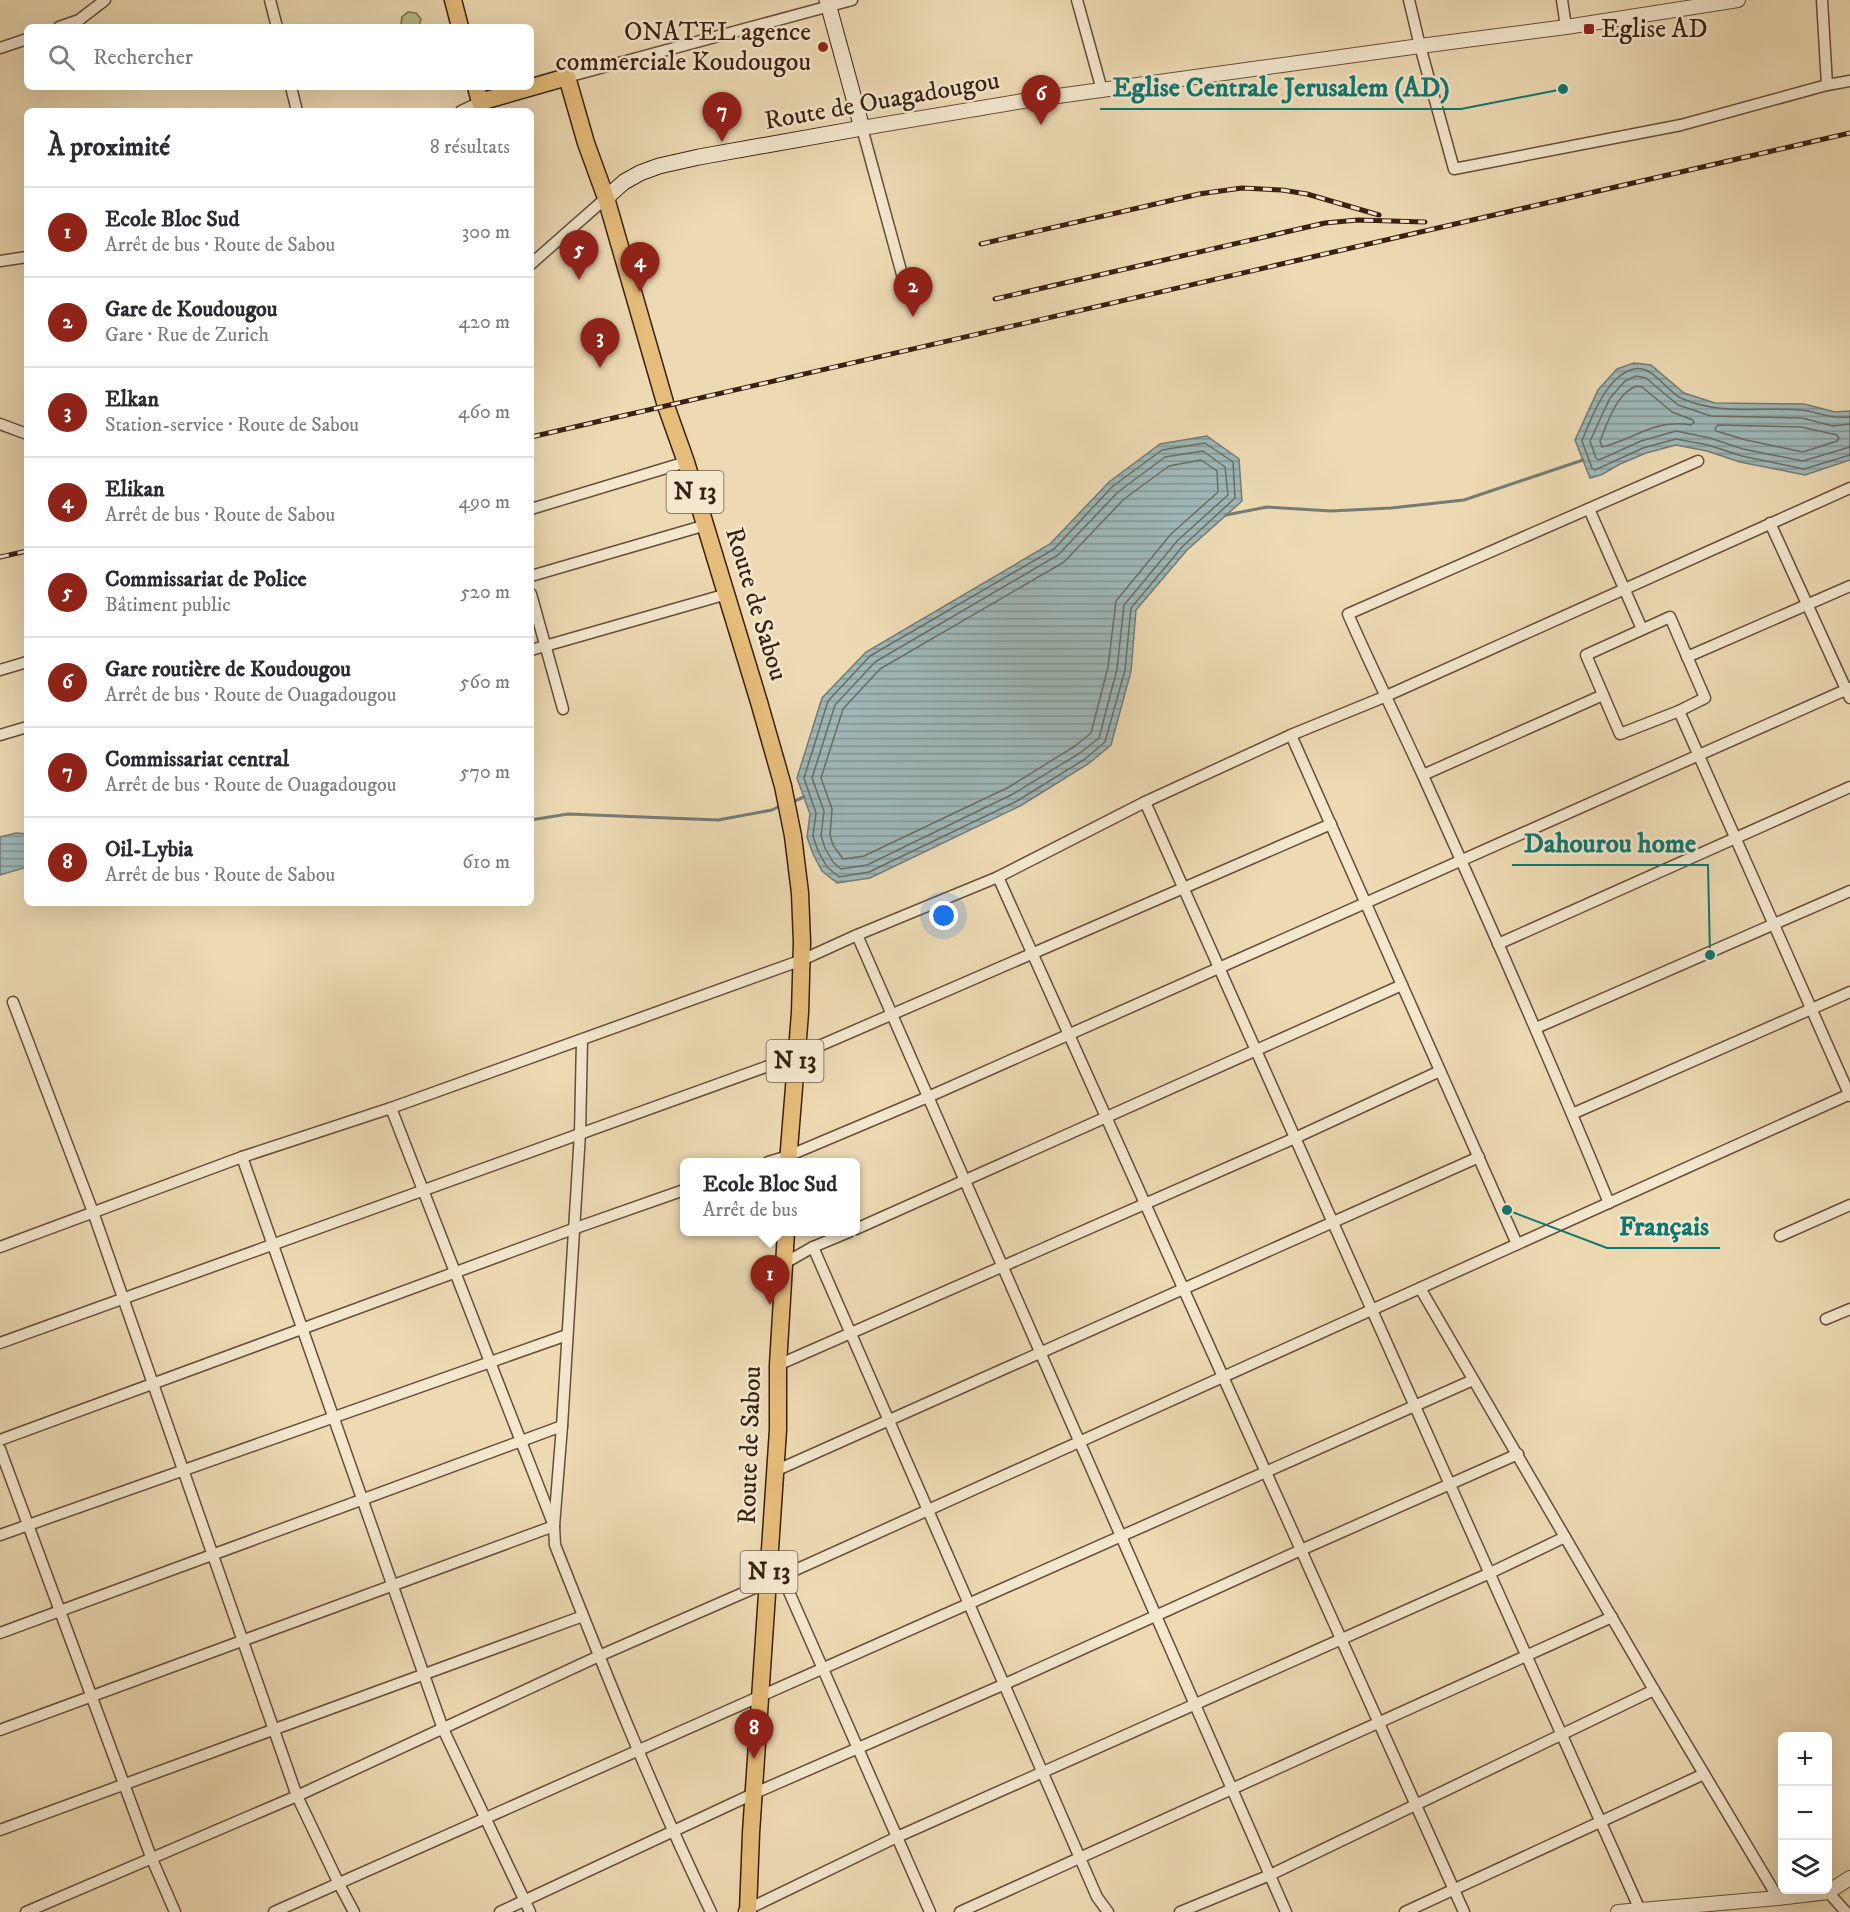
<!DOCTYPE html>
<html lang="fr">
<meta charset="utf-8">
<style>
body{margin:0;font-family:"IM FELL DW Pica",serif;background:#f2f2f3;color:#2b2b33}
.controls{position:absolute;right:18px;bottom:18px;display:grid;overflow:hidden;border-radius:9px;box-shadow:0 6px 24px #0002}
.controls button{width:54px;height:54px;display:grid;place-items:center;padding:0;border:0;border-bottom:2px solid #e1e1e2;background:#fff;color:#2b2b33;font:30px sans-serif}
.you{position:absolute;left:944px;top:916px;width:21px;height:21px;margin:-15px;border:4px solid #fff;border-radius:50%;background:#1a73e8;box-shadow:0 0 0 9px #1a73e833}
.badge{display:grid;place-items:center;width:39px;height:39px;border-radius:50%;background:#8f2418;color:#fff;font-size:20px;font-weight:700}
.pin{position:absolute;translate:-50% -50px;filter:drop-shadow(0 2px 3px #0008)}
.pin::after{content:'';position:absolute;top:32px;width:21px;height:18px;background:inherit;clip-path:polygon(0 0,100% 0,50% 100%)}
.popup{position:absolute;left:680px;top:1158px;width:180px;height:78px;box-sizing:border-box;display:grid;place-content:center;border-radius:9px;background:#fff;filter:drop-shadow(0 2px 4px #0005);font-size:20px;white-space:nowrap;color:#7c7c81}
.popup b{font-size:22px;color:#2b2b33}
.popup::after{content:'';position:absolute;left:50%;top:100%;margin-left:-12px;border:12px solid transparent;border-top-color:#fff}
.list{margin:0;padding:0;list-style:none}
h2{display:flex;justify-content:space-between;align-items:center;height:78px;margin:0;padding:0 24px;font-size:26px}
h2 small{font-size:20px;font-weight:400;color:#7c7c81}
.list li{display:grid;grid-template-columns:39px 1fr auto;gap:18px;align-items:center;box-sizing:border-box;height:90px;padding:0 24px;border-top:2px solid #e1e1e2}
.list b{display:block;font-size:22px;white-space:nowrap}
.list p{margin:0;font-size:20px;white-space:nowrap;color:#7c7c81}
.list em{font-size:20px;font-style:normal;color:#7c7c81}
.icon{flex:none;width:33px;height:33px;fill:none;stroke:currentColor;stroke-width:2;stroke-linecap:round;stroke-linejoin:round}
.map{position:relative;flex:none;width:1850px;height:1912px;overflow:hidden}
.search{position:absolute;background:#fff;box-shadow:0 6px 24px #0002;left:24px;top:24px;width:510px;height:66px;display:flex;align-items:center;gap:15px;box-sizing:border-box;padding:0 21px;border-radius:9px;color:#7c7c81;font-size:22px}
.panel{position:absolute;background:#fff;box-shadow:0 6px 24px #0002;left:24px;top:108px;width:510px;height:798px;border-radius:9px}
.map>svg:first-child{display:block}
</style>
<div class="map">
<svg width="1850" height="1912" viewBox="0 0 1850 1912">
<defs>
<pattern id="water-rules" width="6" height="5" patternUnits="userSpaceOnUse" patternTransform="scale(1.5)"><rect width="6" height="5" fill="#9eb8b8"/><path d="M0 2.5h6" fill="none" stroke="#829594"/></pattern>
</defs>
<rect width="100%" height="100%" fill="#eddab3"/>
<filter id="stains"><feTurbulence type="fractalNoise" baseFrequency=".00333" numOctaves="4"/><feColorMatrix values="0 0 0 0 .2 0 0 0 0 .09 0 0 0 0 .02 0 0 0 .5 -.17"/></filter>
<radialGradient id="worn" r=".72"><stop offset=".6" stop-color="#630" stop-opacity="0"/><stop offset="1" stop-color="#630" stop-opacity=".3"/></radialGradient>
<polygon fill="#bdbe89" stroke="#7b6f4e" stroke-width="1.5" points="408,12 416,13 421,19 419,27 403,27 401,24 402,17"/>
<g fill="url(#water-rules)" stroke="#767b76" stroke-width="1.5">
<polygon points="1634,363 1651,365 1684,393 1715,403 1804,404 1835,412 1850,411 1850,460 1805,475 1740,462 1707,451 1676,445 1646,453 1620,464 1601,475 1590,478 1575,440 1598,390 1617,369"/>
<polygon points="1207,436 1239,459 1242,501 1187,550 1136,610 1131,671 1111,745 1088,764 1020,806 870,878 837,883 822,871 813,854 807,837 810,814 797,778 822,698 866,652 1050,544 1109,482 1160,444"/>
<polygon points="16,833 27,834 27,867 0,875 0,837"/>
</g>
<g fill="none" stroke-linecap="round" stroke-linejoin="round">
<g stroke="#6c6c65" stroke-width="1.5">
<path d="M1637,386L1642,387L1672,412L1693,420L1694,423L1691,425C1656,418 1633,440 1602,447L1600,441C1608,422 1616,393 1637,386Z"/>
<path d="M1850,417C1828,419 1820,412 1801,410C1761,407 1720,415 1683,399C1666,392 1654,365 1634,369C1607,375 1591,418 1582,441L1592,468L1595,470L1643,448L1676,439L1708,445L1742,456L1804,469L1850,455"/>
<polyline points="1850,424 1833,426 1802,418 1711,416 1678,405 1646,378 1636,376 1625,381 1610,398 1590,441 1596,458 1599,460 1641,441 1676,431 1710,438 1743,449 1803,461 1850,447"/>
<polygon points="1718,425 1801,427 1837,435 1839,438 1837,441 1803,452 1746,440 1716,431 1715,428"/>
<polygon points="1205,443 1233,462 1235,498 1183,546 1131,608 1125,670 1105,742 1085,759 1017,801 869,872 839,877 827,867 818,851 813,836 816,813 804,778 828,701 870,656 1054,549 1113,486 1162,450"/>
<polygon points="1203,451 1225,467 1228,495 1178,540 1124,605 1117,669 1099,738 1080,753 1013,794 867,865 841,869 833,862 825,848 821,836 824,811 812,778 835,705 875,662 1058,555 1118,492 1165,457"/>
<polygon points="1201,460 1217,471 1218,492 1171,534 1116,601 1108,667 1091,733 1075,746 1009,787 864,856 843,859 833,845 830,835 832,809 821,778 843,709 880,669 1064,562 1124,499 1169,466"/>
</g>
<g stroke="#767b76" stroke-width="3">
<polyline points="1226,515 1267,507 1331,511 1391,508 1464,500 1583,460"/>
<polyline points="792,802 804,797"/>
<polyline points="531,820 568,814 718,820 772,810 780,806"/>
</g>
<defs>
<g id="minor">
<polyline points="270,0 277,27"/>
<polyline points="1077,0 1102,90"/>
<polyline points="1409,0 1420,46 1454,169 1681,125 1827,85 1850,81"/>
<polyline points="1562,0 1566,27"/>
<polyline points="1822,0 1827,85"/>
<polyline points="59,27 79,20 105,0"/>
<polyline points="0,48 27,39"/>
<polyline points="567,77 852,0"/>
<polyline points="291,87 297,111"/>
<polyline points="461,111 480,102"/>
<polyline points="862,128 906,289"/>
<polyline points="0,261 27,257"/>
<polyline points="531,264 606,198"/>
<polyline points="0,424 27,434"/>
<polyline points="531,509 686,462"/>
<polyline points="1589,509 1642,629"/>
<polyline points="1770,523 1850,698"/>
<polyline points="531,576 706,525"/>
<polyline points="531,594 563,709"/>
<polygon points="1670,617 1705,698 1679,711 1620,734 1586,655"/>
<polyline points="531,650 727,594"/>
<polyline points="1687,657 1850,586"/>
<polyline points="0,670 27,662"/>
<polyline points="1679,711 1850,1096"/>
<polyline points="0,735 27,727"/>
<polyline points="1291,735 1517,1244"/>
<polyline points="1423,775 1603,695"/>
<polyline points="1145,802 1640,1910"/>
<polyline points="998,877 1464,1912"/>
<polyline points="857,935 1286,1912"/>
<polyline points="1498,944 1850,787"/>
<polyline points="13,1002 93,1212 297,1796 339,1884 354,1912"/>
<polyline points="1536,1028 1850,891"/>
<path d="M391,1108L554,1526L555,1545C604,1669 653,1792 711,1912"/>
<polyline points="1572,1114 1850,992"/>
<polyline points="242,1157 443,1729 530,1912"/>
<polyline points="768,1162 788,1156 928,1097 1850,688"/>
<path d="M1609,1203C1550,1060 1488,919 1424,778C1399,723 1372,669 1348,614L1698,461"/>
<polyline points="856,1229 1402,985"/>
<polyline points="1780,1236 1850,1205"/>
<polyline points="0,1247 242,1157 391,1108 802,960 857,935 998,877 1145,802 1291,735 1384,697 1850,488"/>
<polyline points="813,1247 1097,1897 1108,1912"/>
<polyline points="785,1263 813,1247 849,1232"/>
<polyline points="1420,1288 1654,1690 1778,1898"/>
<polyline points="1826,1319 1850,1309"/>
<polyline points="0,1343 796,1056 1331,824"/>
<polyline points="778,1365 1295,1138 1440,1071"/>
<polyline points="0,1440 573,1229 684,1190"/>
<polyline points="0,1449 151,1857 175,1912"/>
<polyline points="775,1471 1479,1157"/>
<polyline points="0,1535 567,1335"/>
<polyline points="782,1576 930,1912"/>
<polyline points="0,1633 562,1426"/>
<polyline points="0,1730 554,1526 562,1426 580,1133 582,1040"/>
<polyline points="0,1830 583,1616"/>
<polyline points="1828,1892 1846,1912"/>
<polyline points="744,1911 897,1837 1490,1573 1565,1537"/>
<polyline points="26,1912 297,1796 599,1656 782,1576 1850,1094"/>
<polyline points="274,1912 1473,1380"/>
<polyline points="500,1912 755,1793 1005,1684 1301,1550 1518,1454"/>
<polyline points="960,1912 1612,1617"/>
<polyline points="1180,1912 1270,1875 1654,1690"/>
<polyline points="1405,1912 1704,1774"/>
</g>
<g id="tertiary">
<polyline points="862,128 1029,100 1420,46 1566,27 1738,0"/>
<polyline points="1618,1912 1778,1898 1828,1892 1850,1878"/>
</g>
<polyline id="secondary" points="606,198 624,182 640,173 659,166 699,157 862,128 827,0"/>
<g id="primary">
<polyline points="453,0 460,27"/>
<polyline points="476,87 480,102 567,77 586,143 606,198 666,406 686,462 759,702 783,786 793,836 800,893 802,942 800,1013 788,1162"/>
<polyline points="748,1912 751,1833 778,1430 778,1365 786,1232"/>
</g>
</defs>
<use href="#minor" stroke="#664e3a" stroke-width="13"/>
<use href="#tertiary" stroke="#664e3a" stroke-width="16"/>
<use href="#secondary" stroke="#392012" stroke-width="17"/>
<use href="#primary" stroke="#392012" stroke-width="19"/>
<use href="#minor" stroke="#f3e7ce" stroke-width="10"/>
<use href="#tertiary" stroke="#f3e7ce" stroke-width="14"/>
<use href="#secondary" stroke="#f3e7ce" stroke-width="15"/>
<use href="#primary" stroke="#e6bd7a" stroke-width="16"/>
<defs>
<g id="rail">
<polyline points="981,244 1199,194 1242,188 1282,190 1307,194 1379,215"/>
<polyline points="995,299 1325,223 1358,220 1425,222"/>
<polyline points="531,437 1850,133"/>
<polyline points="0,557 27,551"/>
</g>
</defs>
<use href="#rail" stroke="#392012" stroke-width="5"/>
<use href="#rail" stroke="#f3e7ce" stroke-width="3" stroke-dasharray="9" stroke-linecap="butt"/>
</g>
<g fill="#8f2418" stroke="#f3e7ce" stroke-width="2">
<rect x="1583" y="23" width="12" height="12" rx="3"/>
<circle cx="823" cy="47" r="6"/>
</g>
<g text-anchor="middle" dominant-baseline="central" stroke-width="5" stroke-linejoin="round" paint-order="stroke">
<g fill="#f3e7ce" stroke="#715c4a" stroke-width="1.5">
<rect x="666.5" y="471" width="57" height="42" rx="4.5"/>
<rect x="766.5" y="1040" width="57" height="42" rx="4.5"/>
<rect x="740.5" y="1551" width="57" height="42" rx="4.5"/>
</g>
<g font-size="24" font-weight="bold" fill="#392012">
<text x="695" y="492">N 13</text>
<text x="795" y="1061">N 13</text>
<text x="769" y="1572">N 13</text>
</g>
<g font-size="26" fill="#392012" stroke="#f3e7ce" text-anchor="start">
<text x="1601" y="29">Eglise AD</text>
<text x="811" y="32" text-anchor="end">ONATEL agence<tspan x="811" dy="30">commerciale Koudougou</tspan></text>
</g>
<g font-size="26" fill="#392012" stroke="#f3e7ce">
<text transform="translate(882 101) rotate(-10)">Route de Ouagadougou</text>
<text transform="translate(756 604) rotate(73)">Route de Sabou</text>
<text transform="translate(750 1445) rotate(-88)">Route de Sabou</text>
</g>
</g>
<path fill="none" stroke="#0f766e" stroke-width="2" d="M1563 89L1461 109H1100M1710 955L1708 865H1512M1507 1210L1607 1248H1720"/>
<g fill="#0f766e" stroke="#f3e7ce" stroke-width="2">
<circle cx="1563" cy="89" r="6"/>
<circle cx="1710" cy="955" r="6"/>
<circle cx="1507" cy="1210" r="6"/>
</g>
<g font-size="27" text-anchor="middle" font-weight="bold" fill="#0f766e" stroke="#f3e7ce" stroke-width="5" stroke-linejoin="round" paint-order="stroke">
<text x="1281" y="96">Eglise Centrale Jerusalem (AD)</text>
<text x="1610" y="852">Dahourou home</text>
<text x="1664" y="1235">Français</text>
</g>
<rect width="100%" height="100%" filter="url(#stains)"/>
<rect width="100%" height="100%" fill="url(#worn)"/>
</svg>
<div class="controls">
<button>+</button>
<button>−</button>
<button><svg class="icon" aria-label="layers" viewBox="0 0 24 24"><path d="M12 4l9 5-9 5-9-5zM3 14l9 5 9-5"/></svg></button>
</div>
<div class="you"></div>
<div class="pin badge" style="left:770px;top:1305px">1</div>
<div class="popup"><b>Ecole Bloc Sud</b>Arrêt de bus</div>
<div class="pin badge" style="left:913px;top:317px">2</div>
<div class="pin badge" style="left:600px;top:368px">3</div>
<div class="pin badge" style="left:640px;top:292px">4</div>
<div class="pin badge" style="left:579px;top:280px">5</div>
<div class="pin badge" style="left:1041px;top:125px">6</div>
<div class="pin badge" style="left:722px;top:142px">7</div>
<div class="pin badge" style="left:754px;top:1759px">8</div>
<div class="search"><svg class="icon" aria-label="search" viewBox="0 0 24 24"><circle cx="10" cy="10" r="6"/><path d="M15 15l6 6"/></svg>Rechercher</div>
<section class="panel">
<h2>À proximité<small>8 résultats</small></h2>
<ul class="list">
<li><span class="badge">1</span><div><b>Ecole Bloc Sud</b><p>Arrêt de bus · Route de Sabou</p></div><em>300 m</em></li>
<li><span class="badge">2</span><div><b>Gare de Koudougou</b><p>Gare · Rue de Zurich</p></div><em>420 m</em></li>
<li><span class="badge">3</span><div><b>Elkan</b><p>Station-service · Route de Sabou</p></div><em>460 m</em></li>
<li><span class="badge">4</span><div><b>Elikan</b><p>Arrêt de bus · Route de Sabou</p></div><em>490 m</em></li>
<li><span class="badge">5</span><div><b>Commissariat de Police</b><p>Bâtiment public</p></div><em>520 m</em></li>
<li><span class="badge">6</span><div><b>Gare routière de Koudougou</b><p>Arrêt de bus · Route de Ouagadougou</p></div><em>560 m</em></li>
<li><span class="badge">7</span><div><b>Commissariat central</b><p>Arrêt de bus · Route de Ouagadougou</p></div><em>570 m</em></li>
<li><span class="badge">8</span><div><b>Oil-Lybia</b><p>Arrêt de bus · Route de Sabou</p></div><em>610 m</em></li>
</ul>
</section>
</div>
